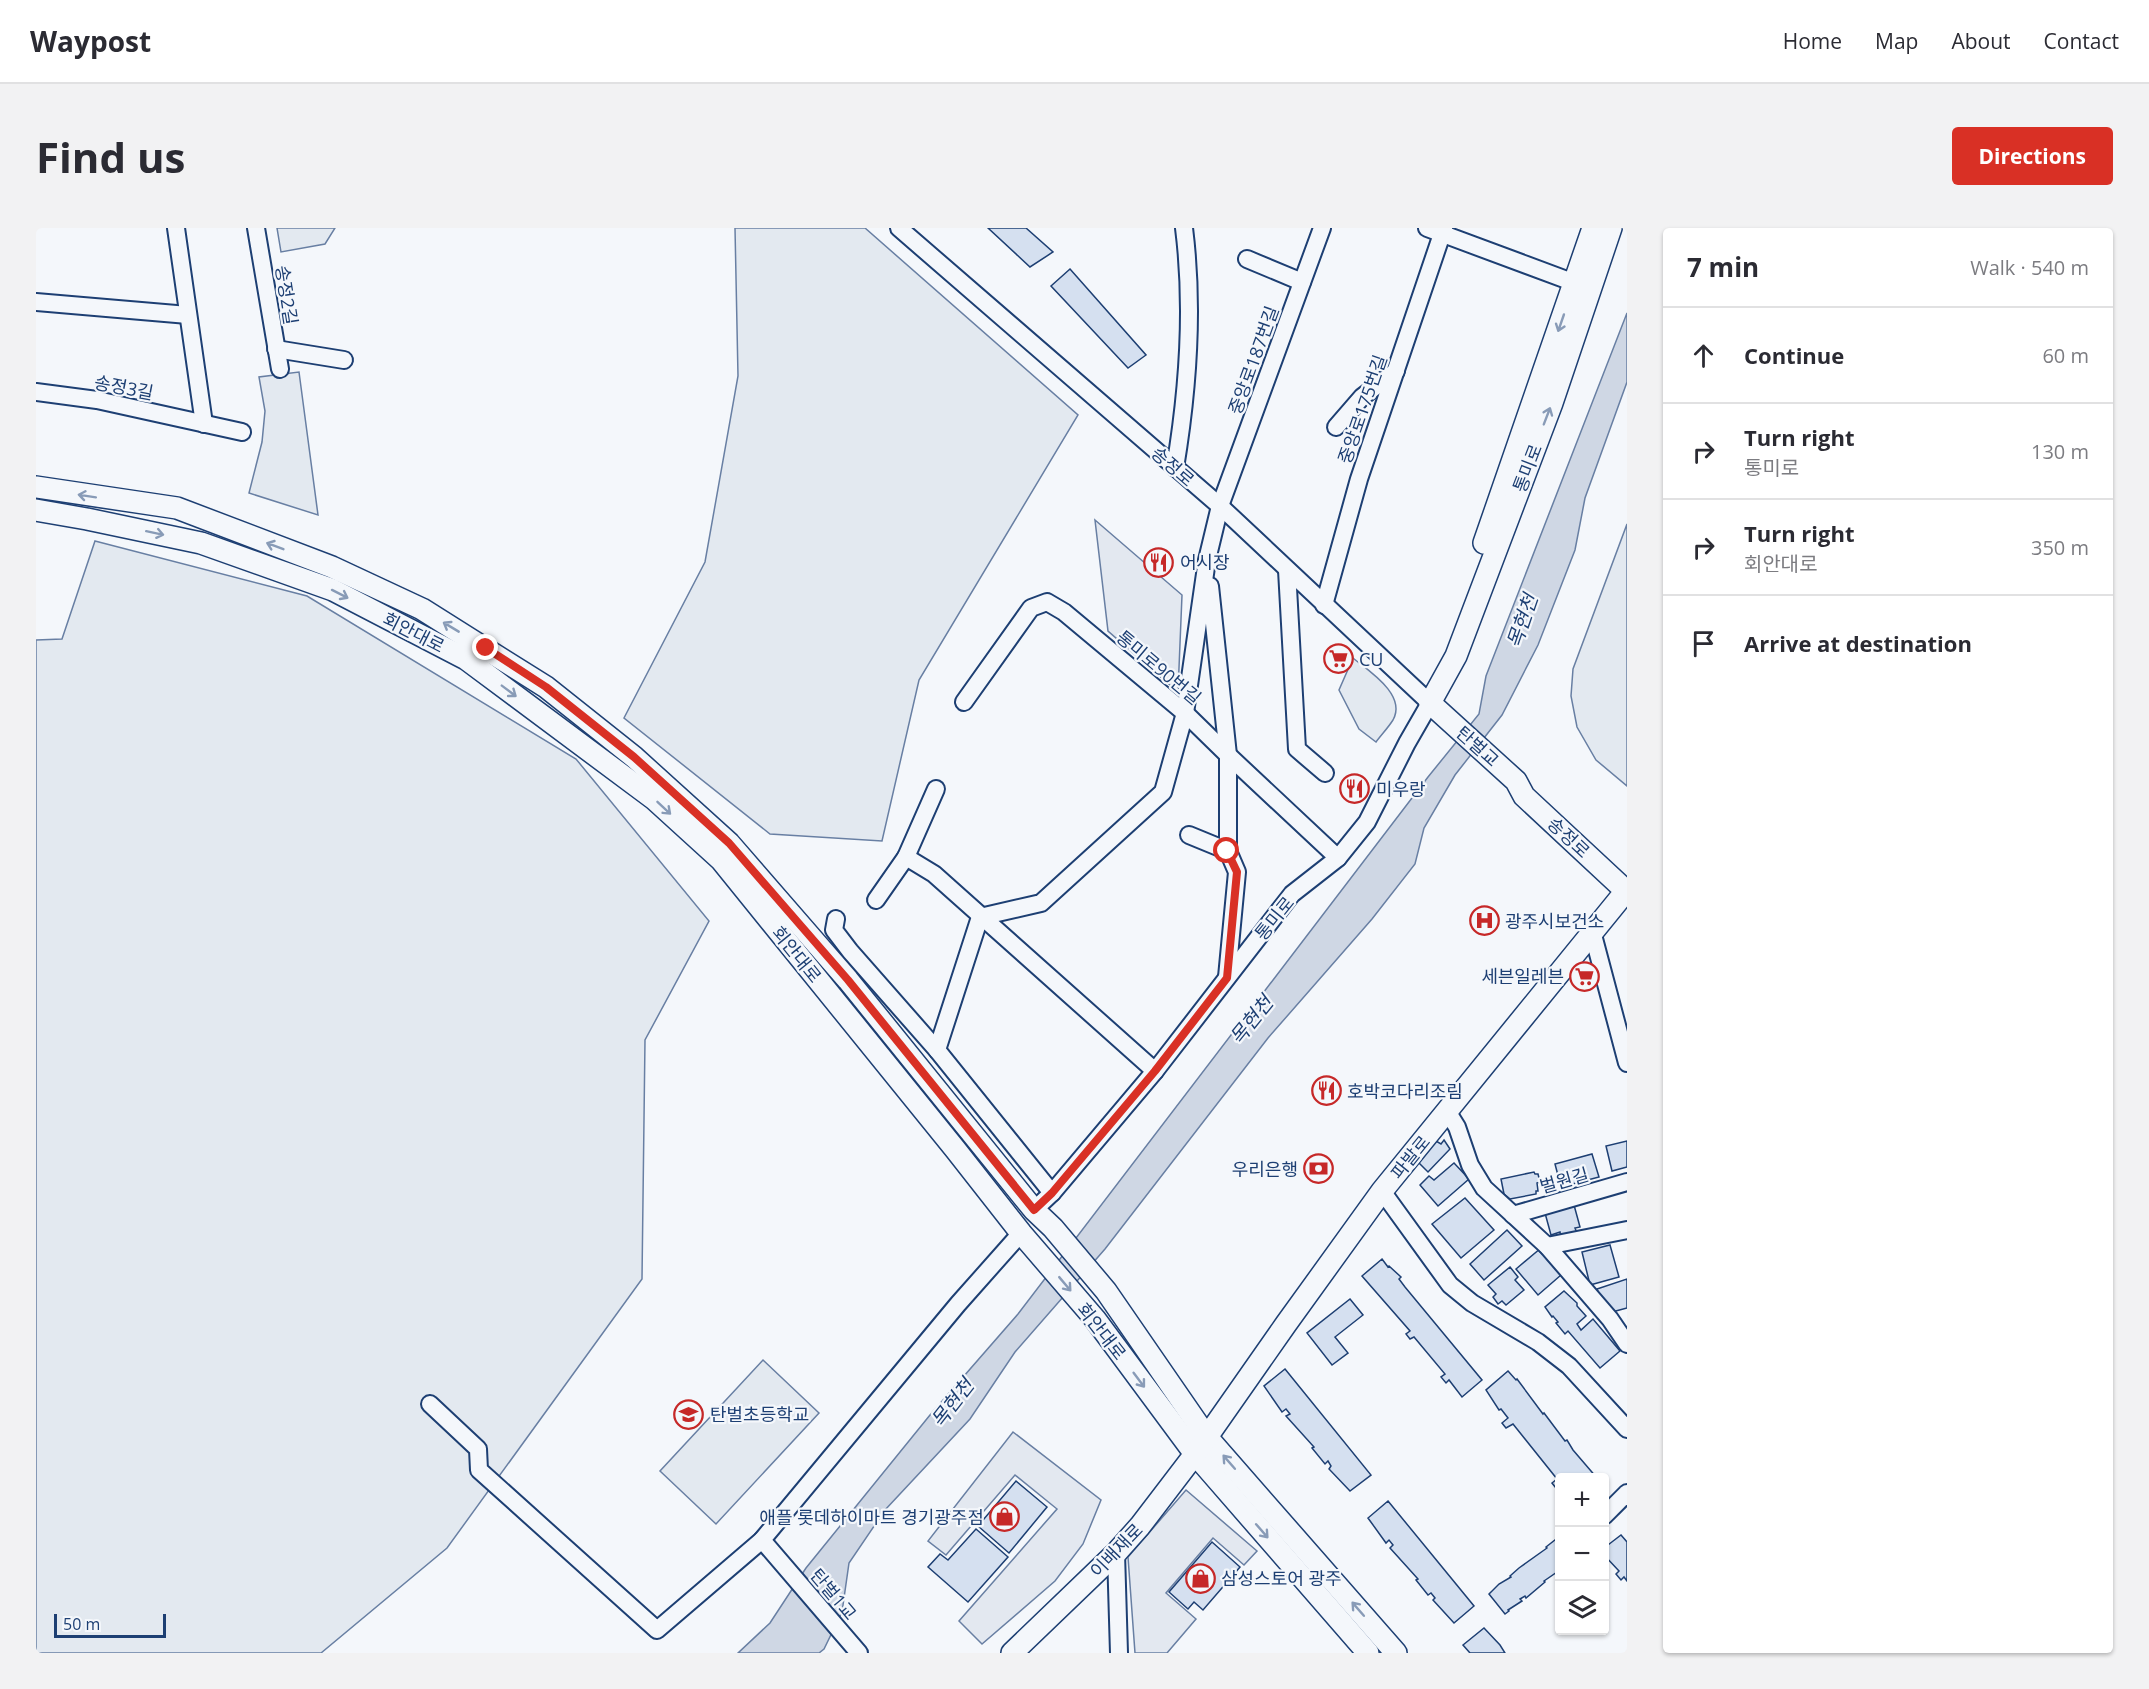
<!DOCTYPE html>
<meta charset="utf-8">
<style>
body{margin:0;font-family:"Open Sans","Noto Sans KR",sans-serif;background:#f2f2f3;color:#2b2b33}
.controls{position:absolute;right:18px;bottom:18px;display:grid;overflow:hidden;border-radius:6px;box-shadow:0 2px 4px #0004}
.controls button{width:54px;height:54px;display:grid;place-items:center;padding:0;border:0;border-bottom:2px solid #e1e1e2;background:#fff;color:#2b2b33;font:30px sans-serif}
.scale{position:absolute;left:18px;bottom:15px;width:112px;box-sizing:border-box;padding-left:6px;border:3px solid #1d3f73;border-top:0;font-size:16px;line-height:21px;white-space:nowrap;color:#1d3f73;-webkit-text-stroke:4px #f4f7fb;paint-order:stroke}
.stop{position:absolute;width:18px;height:18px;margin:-14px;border:4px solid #d93025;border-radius:50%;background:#fff}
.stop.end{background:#d93025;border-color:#fff;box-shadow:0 2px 6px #0008}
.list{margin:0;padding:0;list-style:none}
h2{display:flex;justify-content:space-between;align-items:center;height:78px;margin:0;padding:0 24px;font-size:26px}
h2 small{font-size:20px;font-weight:400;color:#7c7c81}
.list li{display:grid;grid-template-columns:39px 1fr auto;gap:18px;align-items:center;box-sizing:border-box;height:96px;padding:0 24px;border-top:2px solid #e1e1e2}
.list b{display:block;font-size:22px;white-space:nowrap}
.list p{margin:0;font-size:20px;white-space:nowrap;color:#7c7c81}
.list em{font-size:20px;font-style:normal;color:#7c7c81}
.icon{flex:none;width:33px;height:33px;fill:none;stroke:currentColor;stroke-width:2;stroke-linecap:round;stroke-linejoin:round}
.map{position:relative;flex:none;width:1591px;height:1425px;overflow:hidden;border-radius:6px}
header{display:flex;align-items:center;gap:36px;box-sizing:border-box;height:84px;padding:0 30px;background:#fff;border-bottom:2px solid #e1e1e2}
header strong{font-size:28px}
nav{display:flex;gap:33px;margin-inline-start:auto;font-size:21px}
.intro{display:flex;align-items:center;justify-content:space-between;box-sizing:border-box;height:144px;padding:0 36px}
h1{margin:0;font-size:42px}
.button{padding:15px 27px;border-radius:6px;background:#d93025;color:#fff;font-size:21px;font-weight:700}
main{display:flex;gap:36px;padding:0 36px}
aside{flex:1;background:#fff;border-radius:6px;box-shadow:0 2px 4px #0004}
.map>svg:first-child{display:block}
</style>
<header>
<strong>Waypost</strong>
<nav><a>Home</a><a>Map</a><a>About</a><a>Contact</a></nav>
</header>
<div class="intro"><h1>Find us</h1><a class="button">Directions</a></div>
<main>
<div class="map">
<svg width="1591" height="1425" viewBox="0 0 1591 1425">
<rect width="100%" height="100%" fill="#f4f7fb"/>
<g fill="#e3e9f0" stroke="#687fa3" stroke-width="1.5">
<polygon points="241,0 299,0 289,16 245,24"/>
<polygon points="699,0 829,0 1042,187 883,452 846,613 734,606 588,490 669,334 702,148"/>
<polygon points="263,144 282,287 213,265 226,214 229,183 223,149"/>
<polygon points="1591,296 1591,558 1560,532 1541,499 1535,468 1537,441"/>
<polygon points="59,313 271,368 540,531 673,693 609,812 606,1051 411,1320 285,1425 0,1425 0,412 26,411"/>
<path d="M1317,430C1333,443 1371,467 1357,492C1352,500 1345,507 1340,514L1323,501L1303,462Z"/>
<polygon points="727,1132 783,1185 680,1296 624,1243"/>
</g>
<g fill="#e3e8f0" stroke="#687fa3" stroke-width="1.5">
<polygon points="1059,292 1146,367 1142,464 1072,403"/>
<polygon points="977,1204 1065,1272 1047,1316 1019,1353 946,1416 923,1393 1021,1281 979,1247 910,1327 892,1313"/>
<polygon points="1150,1262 1221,1323 1208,1337 1177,1310 1130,1365 1160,1391 1131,1425 1099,1425 1092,1329"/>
</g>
<polygon fill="#cfd7e4" stroke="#687fa3" stroke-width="1.5" points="1591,85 1591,154 1549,270 1539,322 1502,417 1466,487 1419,547 1388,600 1379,636 1336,691 1232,810 1069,1021 979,1124 934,1191 849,1282 813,1335 806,1384 788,1421 783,1425 702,1425 734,1395 770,1340 894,1187 982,1086 1392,549 1443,486 1450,448"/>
<g fill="#d5e0f0" stroke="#1d3f73" stroke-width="1.5">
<polygon points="952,0 990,0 1017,24 994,39"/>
<polygon points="1034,41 1110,127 1092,140 1015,58"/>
<polygon points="1408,912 1414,921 1392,944 1382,934 1400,913 1405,916"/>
<polygon points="1591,913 1591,939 1576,943 1570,918"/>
<polygon points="1556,926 1563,949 1525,959 1519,936"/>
<polygon points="1418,935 1433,951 1402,978 1384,957 1393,948 1398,952"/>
<polygon points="1498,944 1499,946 1502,946 1504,954 1501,955 1502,963 1500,963 1500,966 1474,971 1468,966 1465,951"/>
<polygon points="1429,970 1458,1002 1425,1030 1396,996"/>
<polygon points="1538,977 1544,999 1539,1000 1541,1005 1525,1009 1524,1004 1515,1007 1509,985"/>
<polygon points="1471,1002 1486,1018 1448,1052 1434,1036"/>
<polygon points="1574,1017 1583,1049 1554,1057 1546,1024"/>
<polygon points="1505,1020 1511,1028 1509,1029 1525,1047 1502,1067 1480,1041"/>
<polygon points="1346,1031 1352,1039 1353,1038 1365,1049 1363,1051 1369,1059 1446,1152 1426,1169 1413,1152 1410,1155 1405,1149 1409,1146 1378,1109 1374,1111 1370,1106 1374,1103 1326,1048"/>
<polygon points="1474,1039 1482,1049 1479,1052 1488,1062 1470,1077 1466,1073 1462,1076 1457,1069 1460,1066 1452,1057"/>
<polygon points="1591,1051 1591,1080 1576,1084 1575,1079 1571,1080 1564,1070 1561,1061"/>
<polygon points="1528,1063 1541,1075 1541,1078 1550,1088 1541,1096 1545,1102 1557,1091 1584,1123 1564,1140 1532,1103 1529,1106 1520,1095 1522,1094 1517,1088 1516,1089 1509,1079"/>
<polygon points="1314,1071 1327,1087 1299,1109 1312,1125 1296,1137 1271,1105"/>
<polygon points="1249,1141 1335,1247 1314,1263 1293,1241 1295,1238 1292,1233 1289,1236 1276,1220 1278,1219 1250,1188 1254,1186 1250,1181 1246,1184 1228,1158"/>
<polygon points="1472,1143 1480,1152 1481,1151 1507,1186 1508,1185 1529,1213 1531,1212 1537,1222 1561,1250 1524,1250 1524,1258 1520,1260 1516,1255 1521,1251 1477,1196 1470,1200 1466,1195 1472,1190 1465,1181 1463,1182 1450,1162"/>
<polygon points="980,1253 1011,1279 973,1325 942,1298"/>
<polygon points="1352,1273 1438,1378 1418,1395 1397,1372 1399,1370 1395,1365 1392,1367 1380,1352 1382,1351 1354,1320 1357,1317 1353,1312 1350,1315 1332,1290"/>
<polygon points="940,1301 972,1329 932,1374 892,1339 904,1326 912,1332"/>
<polygon points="1585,1307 1591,1314 1591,1353 1588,1349 1585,1352 1580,1346 1583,1343 1568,1327 1568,1320"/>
<polygon points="1524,1308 1524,1339 1520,1342 1521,1344 1508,1353 1509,1354 1490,1370 1489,1368 1484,1371 1486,1373 1472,1382 1473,1383 1469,1386 1453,1366 1463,1356 1475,1349 1474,1348 1483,1340 1511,1320 1510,1319"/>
<polygon points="1176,1314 1204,1339 1167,1382 1158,1374 1152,1381 1133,1364"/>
<polygon points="1448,1400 1464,1417 1469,1425 1434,1425 1427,1417"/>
</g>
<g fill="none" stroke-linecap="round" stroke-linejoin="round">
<defs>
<g id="minor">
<polyline points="140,0 168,196"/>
<polyline points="220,0 244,141"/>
<polyline points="863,0 1184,278 1394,475 1371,515 1331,594 1302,630 1256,666 1119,843 1016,965 998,982"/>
<polyline points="1391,0 1539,55"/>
<polyline points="1211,31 1266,54"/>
<polyline points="0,74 152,87"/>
<polyline points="240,121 308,132"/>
<polyline points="0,164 61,172 206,204"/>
<polyline points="1300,199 1326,169 1360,143"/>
<path d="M1139,240C1152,162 1158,79 1148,0"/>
<polyline points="1251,342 1261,521 1289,545"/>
<polyline points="1174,358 1192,527 1192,623 1201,644 1191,749"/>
<polyline points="1288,377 1323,251 1408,0"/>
<polyline points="928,474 995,380 1011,374 1028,384 1149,485 1192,527 1302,630"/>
<polyline points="1153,607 1192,623"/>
<polyline points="870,629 898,646 1119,843"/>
<polyline points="840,672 870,629 900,561"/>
<polyline points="800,691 798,702 814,723 901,822 1016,965"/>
<polyline points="1556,703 1591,835"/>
<polyline points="901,822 944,689 1005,675 1127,564 1149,485 1171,332 1184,278 1286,0"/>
<polyline points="1411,883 1421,899 1434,937 1448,960 1511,1018 1574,1091 1591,1116"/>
<polyline points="1346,963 1414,1057 1436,1075 1502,1114 1533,1138 1591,1201"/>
<polyline points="1477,987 1591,954"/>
<polyline points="1511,1018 1591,1002"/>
<polyline points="394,1176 442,1221 443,1242 621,1402 726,1312"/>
<polyline points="1568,1288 1591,1265"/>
<polyline points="1080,1325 1083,1425"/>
<polyline points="823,1425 726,1312 922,1076 985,1005"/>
</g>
<g id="major">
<polyline points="0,259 141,280 296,339 386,381 510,459 598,529 693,615 812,752 998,982 1017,1000 1070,1063 1170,1208 1360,1425"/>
<polyline points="0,282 51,291 165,315 297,362 430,431 618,571 685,632 919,921 985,1005 1059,1091 1159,1226 1332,1425"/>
<polyline points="1448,315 1557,0"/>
<polyline points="1394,475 1420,428 1516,175 1575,0"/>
<polyline points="976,1425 1080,1325 1104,1298 1159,1226 1250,1096 1346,963 1590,663 1488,568 1480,553 1394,475"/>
</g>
</defs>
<use href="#minor" stroke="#1d3f73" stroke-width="20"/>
<use href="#major" stroke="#1d3f73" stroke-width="24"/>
<use href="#minor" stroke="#f4f7fb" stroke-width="16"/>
<use href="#major" stroke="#f4f7fb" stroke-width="21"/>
</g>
<defs><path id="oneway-shaft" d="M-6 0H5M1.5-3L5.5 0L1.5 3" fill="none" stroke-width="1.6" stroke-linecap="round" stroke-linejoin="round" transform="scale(1.5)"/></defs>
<g stroke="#889bb7">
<use href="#oneway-shaft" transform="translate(1525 95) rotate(109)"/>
<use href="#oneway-shaft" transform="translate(1511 188) rotate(-69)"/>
<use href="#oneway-shaft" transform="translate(51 268) rotate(-171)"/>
<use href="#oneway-shaft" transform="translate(119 305) rotate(12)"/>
<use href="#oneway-shaft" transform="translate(239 318) rotate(-159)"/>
<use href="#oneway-shaft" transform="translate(304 366) rotate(27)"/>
<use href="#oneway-shaft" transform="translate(415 399) rotate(-149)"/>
<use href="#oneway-shaft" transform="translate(473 463) rotate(37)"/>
<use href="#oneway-shaft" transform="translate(628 580) rotate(43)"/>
<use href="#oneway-shaft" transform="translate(1029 1056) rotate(50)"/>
<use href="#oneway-shaft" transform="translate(1103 1152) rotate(53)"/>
<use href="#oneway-shaft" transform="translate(1193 1234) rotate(-131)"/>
<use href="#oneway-shaft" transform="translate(1226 1303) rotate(49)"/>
<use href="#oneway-shaft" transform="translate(1322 1381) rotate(-131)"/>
</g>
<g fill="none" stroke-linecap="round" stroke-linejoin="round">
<polyline stroke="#d93025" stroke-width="8" points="450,420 510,459 598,529 693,615 812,752 998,982 1016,965 1119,843 1191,750 1201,644 1191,623"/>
</g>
<defs>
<symbol id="restaurant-ring" viewBox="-11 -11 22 22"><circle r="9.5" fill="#f4f7fb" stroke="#c62828" stroke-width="1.5"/><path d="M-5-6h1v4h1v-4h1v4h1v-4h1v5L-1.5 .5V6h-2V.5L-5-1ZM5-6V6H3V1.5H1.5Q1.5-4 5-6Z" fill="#c62828"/></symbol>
<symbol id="supermarket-ring" viewBox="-11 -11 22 22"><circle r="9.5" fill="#f4f7fb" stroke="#c62828" stroke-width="1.5"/><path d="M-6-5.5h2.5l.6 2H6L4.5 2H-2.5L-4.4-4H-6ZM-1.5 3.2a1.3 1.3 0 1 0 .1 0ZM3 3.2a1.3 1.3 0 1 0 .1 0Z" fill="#c62828"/></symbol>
<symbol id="hospital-ring" viewBox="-11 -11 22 22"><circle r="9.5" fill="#f4f7fb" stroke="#c62828" stroke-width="1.5"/><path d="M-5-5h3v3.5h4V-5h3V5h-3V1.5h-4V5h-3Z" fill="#c62828"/></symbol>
<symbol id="bank-ring" viewBox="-11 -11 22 22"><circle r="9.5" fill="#f4f7fb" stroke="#c62828" stroke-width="1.5"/><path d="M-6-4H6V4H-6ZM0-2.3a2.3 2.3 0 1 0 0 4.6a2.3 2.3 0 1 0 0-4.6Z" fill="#c62828"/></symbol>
<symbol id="school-ring" viewBox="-11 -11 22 22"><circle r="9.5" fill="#f4f7fb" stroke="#c62828" stroke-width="1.5"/><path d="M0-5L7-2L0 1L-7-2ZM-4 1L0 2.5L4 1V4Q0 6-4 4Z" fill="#c62828"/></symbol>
<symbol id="shop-ring" viewBox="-11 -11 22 22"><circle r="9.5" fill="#f4f7fb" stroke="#c62828" stroke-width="1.5"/><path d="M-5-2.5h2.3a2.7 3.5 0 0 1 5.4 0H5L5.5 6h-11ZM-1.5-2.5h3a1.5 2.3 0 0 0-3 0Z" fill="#c62828"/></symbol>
</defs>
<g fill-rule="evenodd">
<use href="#restaurant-ring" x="1106" y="318" width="33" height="33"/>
<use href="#supermarket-ring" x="1286" y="414" width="33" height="33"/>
<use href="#restaurant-ring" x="1302" y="544" width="33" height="33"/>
<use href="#hospital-ring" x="1432" y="676" width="33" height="33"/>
<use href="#supermarket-ring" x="1532" y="732" width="33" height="33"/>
<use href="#restaurant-ring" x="1274" y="846" width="33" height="33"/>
<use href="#bank-ring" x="1266" y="924" width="33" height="33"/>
<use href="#school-ring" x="636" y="1170" width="33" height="33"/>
<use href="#shop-ring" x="952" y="1272" width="33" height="33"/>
<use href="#shop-ring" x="1148" y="1334" width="33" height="33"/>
</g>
<g text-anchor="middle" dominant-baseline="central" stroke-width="4.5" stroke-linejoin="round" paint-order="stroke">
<g font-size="18" fill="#1d3f73" stroke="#f4f7fb">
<text transform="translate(251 67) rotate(81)">송정2길</text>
<text transform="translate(1217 132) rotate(-70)">중앙로187번길</text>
<text transform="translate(88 159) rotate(11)">송정3길</text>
<text transform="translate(1326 181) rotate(-71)">중앙로175번길</text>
<text transform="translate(1137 238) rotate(41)">송정로</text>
<text transform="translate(1491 240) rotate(-69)">통미로</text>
<text transform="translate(378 404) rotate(27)">회안대로</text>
<text transform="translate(1123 439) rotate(40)">통미로90번길</text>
<text transform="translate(1442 518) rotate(42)">탄벌교</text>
<text transform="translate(1533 609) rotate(43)">송정로</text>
<text transform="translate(1238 690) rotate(-51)">통미로</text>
<text transform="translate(761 726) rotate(51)">회안대로</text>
<text transform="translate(1374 929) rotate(-51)">파발로</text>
<text transform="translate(1528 952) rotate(-16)">벌원길</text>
<text transform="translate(1066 1103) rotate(52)">회안대로</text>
<text transform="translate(1080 1322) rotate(-46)">이배재로</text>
<text transform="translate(798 1366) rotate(50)">탄벌1교</text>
</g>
<g font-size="18" fill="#1d3f73" stroke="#f4f7fb" text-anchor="start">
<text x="1144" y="334">어시장</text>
<text x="1323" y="431">CU</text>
<text x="1340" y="561">미우랑</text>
<text x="1469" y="693">광주시보건소</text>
<text x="1528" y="748" text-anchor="end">세븐일레븐</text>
<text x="1311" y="863">호박코다리조림</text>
<text x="1262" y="941" text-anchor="end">우리은행</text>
<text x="674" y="1186">탄벌초등학교</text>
<text x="948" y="1289" text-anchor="end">애플 롯데하이마트 경기광주점</text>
<text x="1185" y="1350">삼성스토어 광주</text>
</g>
<g font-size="20" font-style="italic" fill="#1d3f73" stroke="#f4f7fb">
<text transform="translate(1486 393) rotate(-71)">목현천</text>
<text transform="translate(1215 792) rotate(-51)">목현천</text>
<text transform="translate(916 1175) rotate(-52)">목현천</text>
</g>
</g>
</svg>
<div class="controls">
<button>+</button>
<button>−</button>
<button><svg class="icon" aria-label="layers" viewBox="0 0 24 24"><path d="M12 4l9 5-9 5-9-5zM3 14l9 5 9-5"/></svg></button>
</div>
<div class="scale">50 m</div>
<div class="stop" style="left:1191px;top:623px"></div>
<div class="stop end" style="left:450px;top:420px"></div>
</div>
<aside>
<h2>7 min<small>Walk · 540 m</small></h2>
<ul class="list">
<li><svg class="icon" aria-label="ahead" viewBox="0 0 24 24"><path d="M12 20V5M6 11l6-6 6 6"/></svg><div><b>Continue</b></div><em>60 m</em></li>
<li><svg class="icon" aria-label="right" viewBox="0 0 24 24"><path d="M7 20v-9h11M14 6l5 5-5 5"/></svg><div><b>Turn right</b><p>통미로</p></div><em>130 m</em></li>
<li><svg class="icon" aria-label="right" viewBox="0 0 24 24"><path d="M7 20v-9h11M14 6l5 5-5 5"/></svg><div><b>Turn right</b><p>회안대로</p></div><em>350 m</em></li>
<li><svg class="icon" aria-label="arrive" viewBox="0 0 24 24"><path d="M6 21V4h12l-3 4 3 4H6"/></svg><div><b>Arrive at destination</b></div></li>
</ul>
</aside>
</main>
